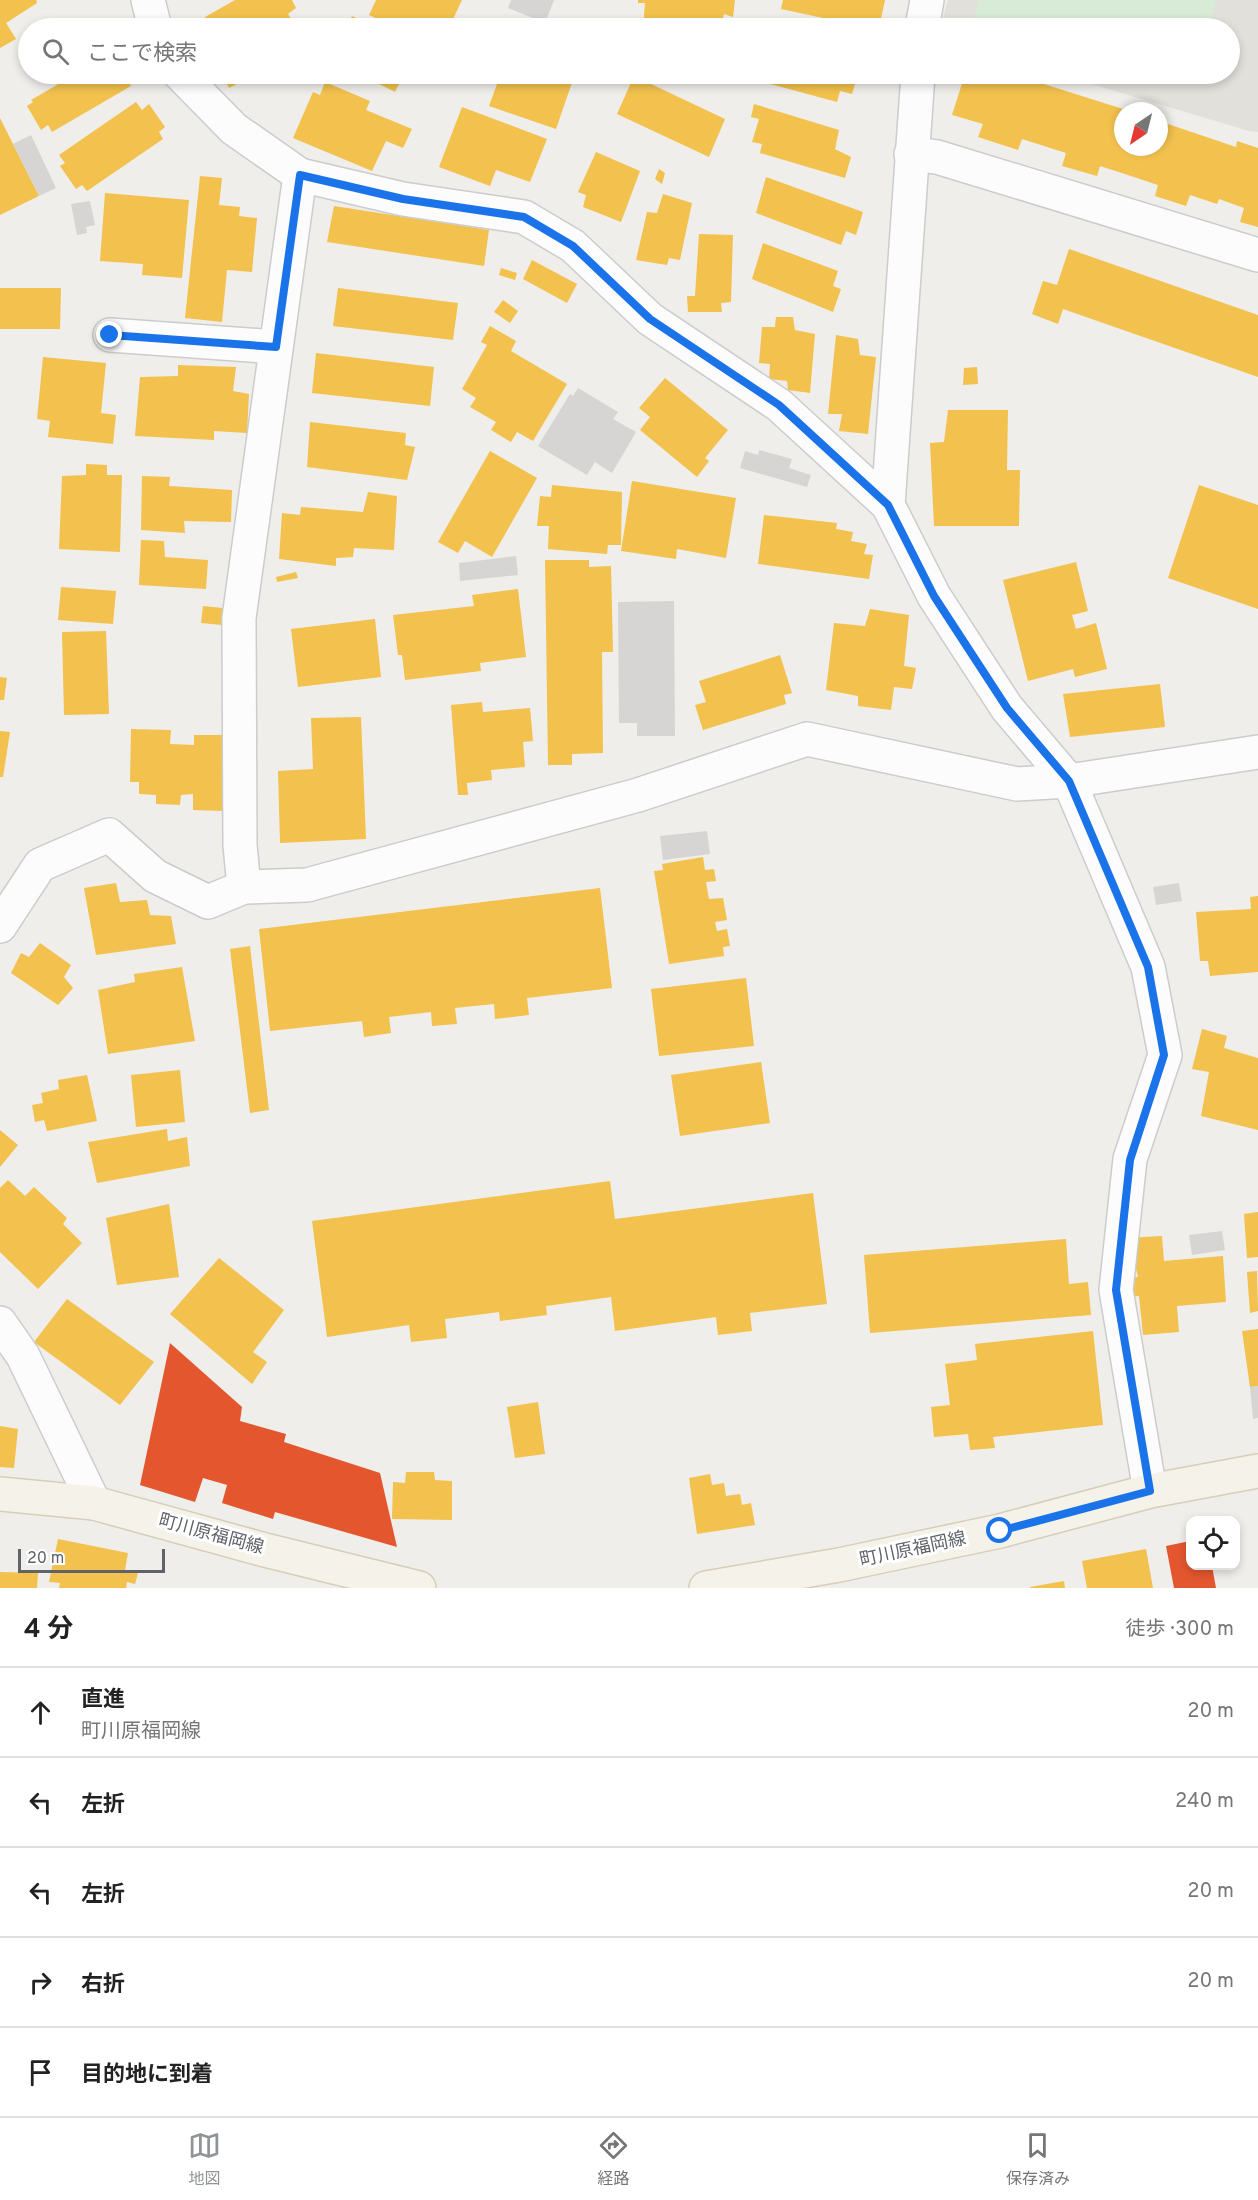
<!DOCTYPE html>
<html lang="ja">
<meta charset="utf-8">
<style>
body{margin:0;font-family:Overpass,"Noto Sans JP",sans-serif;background:#f6f6f6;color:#222}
.controls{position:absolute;right:18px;bottom:18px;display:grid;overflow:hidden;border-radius:12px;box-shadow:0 3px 9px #0003}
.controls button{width:54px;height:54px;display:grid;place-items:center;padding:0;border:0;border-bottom:2px solid #e0e0e0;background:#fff;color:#222;font:30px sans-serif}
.compass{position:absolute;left:1114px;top:102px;width:54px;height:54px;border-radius:50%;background:#fff;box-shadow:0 3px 9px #0003;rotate:215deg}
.scale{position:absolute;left:18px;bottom:15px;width:147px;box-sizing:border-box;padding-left:6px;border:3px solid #5f6368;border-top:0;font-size:16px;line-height:21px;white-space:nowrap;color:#5f6368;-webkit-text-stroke:4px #fff;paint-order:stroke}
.stop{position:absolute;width:18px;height:18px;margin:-14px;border:4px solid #1a73e8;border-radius:50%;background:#fff}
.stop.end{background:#1a73e8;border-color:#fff;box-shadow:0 2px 6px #0008}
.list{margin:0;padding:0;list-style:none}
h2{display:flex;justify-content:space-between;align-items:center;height:78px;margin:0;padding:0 24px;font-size:26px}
h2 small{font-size:20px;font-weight:400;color:#767676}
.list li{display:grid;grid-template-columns:39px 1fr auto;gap:18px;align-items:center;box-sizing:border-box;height:90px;padding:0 24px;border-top:2px solid #e0e0e0}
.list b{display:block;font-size:22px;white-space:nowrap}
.list p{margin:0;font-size:20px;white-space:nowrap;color:#767676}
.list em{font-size:20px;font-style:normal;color:#767676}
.icon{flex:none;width:33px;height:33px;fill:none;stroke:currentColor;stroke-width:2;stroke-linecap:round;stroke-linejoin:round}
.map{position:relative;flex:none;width:1258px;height:1588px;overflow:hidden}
.search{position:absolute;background:#fff;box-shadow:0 3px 9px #0003;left:18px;right:18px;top:18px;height:66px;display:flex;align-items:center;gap:15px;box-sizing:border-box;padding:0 21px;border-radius:33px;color:#767676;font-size:22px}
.sheet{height:528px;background:#fff}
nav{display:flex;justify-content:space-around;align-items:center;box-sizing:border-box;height:84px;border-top:2px solid #e0e0e0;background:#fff;font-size:16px;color:#767676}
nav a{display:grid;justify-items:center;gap:3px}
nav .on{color:#919496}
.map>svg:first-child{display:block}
</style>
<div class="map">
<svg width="1258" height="1588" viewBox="0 0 1258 1588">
<rect width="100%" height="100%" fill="#efeeea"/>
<polygon fill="#e2e0da" points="948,0 1258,0 1258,132 1249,131 1058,74 1230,74 1230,28 940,28"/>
<g fill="#d8ebd6">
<polygon points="979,0 1216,0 1209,28 977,28 972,27"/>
<polygon points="1150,74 1197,74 1194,85"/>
</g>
<g fill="#f2c14e">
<polygon points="0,0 36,0 37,3 6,23 16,39 0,48"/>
<polygon points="235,0 292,0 296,8 288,14 297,28 211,28 205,17"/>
<polygon points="376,0 462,0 449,28 390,28 377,22 378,19 369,15"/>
<polygon points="638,0 735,0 733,17 724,14 720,28 643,28 645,3 638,3"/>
<polygon points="783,0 885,0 879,28 870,28 781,9"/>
<polygon points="352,16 377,28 346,28"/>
<polygon points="521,20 544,28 518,28"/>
<polygon points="63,74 134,74 135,75 127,80 131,86 52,132 48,125 41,130 27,106 33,102 31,100 62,82 58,76"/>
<polygon points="222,74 256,74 229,88"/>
<polygon points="359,74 404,74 395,92"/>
<polygon points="493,74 575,74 556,129 489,106 497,84 490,81"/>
<polygon points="754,74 858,74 852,94 840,91 837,102 752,79"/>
<polygon points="965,74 1012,74 1123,109 1123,147 1159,147 1159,121 1236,147 1237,141 1258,148 1258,227 1240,222 1244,208 1219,199 1217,204 1190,195 1186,206 1155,196 1158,185 1128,175 1100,166 1097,176 1062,166 1066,153 1022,139 1018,150 978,137 983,124 952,115"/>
<polygon points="634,76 725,119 709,157 617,114"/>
<polygon points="325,82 370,101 366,110 412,129 403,148 386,141 372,171 293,138 313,92 320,95"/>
<polygon points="136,102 142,110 149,104 165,127 159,132 163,139 87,191 82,185 76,189 60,166 65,163 59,155"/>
<polygon points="754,104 839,130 835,149 851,157 845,178 760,153 762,144 752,142 759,119 751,117"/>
<polygon points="462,107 547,139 530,182 496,170 490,186 439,167"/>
<polygon points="0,118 39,196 0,215"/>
<polygon points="596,152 640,171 621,222 583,207 586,195 578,192"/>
<polygon points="659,169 665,173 662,184 655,179"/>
<polygon points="200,176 222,178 219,205 240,207 239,216 257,218 252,272 227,270 222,322 185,318"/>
<polygon points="766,177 863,212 856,235 846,231 841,245 756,213"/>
<polygon points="105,193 189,200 182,278 142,275 143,264 100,261"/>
<polygon points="663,194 692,203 680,260 669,258 667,265 636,260 647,212 657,213"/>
<polygon points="334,206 489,230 484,266 327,242"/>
<polygon points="699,234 733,235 731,302 721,303 722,312 688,312 687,296 695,296"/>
<polygon points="763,243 838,271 833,286 841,289 833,312 752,279"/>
<polygon points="1069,249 1258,315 1258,377 1063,309 1058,324 1032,314 1043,281 1057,285"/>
<polygon points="532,260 577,284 567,303 523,279"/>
<polygon points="501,268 517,273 515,280 499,275"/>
<polygon points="0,288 61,288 60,329 0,329"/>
<polygon points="338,288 458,303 453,340 333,326"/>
<polygon points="503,300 518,311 510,323 494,312"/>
<polygon points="776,317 793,317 795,330 815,334 810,393 788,390 787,381 769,379 770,364 759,363 762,327 775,327"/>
<polygon points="490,326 516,341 511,351 567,384 533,441 517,432 511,442 491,430 496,422 470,407 476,398 462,389 487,345 481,342"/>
<polygon points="836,335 858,339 860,355 876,357 868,434 839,431 842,414 828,414"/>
<polygon points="316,353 434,367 430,406 312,393"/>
<polygon points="43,357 106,363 101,413 116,415 113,444 48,437 50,421 37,419"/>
<polygon points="178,365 236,367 233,391 249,394 247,433 214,431 214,440 135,436 140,377 178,376"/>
<polygon points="977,367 978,384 963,385 964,368"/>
<polygon points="665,378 728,430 705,458 709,461 697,477 640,430 650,417 639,408"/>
<polygon points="948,410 1008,410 1007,470 1020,470 1019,526 934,526 930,443 944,442"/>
<polygon points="310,422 406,433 405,445 415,447 407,480 307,467"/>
<polygon points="490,451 537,478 492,557 465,541 458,553 438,542"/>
<polygon points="86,464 107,465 107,475 122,475 120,552 59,549 62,476 86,475"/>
<polygon points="142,476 170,477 169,486 232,490 231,522 184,521 185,533 141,530"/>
<polygon points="632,481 736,498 726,558 677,549 676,559 621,551"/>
<polygon points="552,485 622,492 621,545 608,545 607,554 548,549 549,526 537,526 540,496 551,497"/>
<polygon points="1199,485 1258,505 1258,609 1168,578"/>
<polygon points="368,492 397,496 394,550 354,548 353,557 336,558 336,566 279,559 282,513 300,515 301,507 363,512"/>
<polygon points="764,515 837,523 836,529 853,532 851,541 867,544 864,554 873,555 869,579 758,564"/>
<polygon points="141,540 164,541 165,557 208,560 206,589 139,585"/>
<polygon points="545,560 589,560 589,567 611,566 613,652 602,652 603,753 572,754 572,765 548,765"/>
<polygon points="1076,562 1088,611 1072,615 1076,629 1096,623 1107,669 1075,677 1073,669 1028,681 1003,580"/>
<polygon points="296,572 298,578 277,582 276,577"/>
<polygon points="61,587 116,591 113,624 58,620"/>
<polygon points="518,589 526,657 480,663 481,671 405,680 402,655 398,655 393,615 474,606 472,595"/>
<polygon points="203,606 223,608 222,625 201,623"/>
<polygon points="870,609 909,615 904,666 916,668 912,689 894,687 891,710 858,706 858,696 826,690 834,623 865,626"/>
<polygon points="375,619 381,677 298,687 291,629"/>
<polygon points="106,631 109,714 64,715 62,632"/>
<polygon points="780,655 792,693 784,695 786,704 703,730 695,705 706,702 699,681"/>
<polygon points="0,677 7,678 4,700 0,700"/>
<polygon points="1160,684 1165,727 1070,737 1063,694"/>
<polygon points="482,702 483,712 530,708 533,741 523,742 525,767 491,770 492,780 467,783 468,795 458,795 451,705"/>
<polygon points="361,717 366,839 280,843 278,771 313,769 311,718"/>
<polygon points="131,729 171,730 170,744 194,745 194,735 225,735 223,811 193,810 193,794 181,795 180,805 156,804 156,795 139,794 139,782 130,782"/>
<polygon points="0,731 10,732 3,777 0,777"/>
<polygon points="703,857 705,870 714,869 716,881 706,882 709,899 723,898 727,920 715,922 717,931 727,929 730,946 723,947 724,956 669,964 654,871 663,870 662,864"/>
<polygon points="116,883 120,902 147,900 150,915 171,916 176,944 96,955 84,888"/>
<polygon points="600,888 612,988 527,998 529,1015 495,1019 494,1004 455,1008 457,1024 432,1026 431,1012 389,1017 391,1033 364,1037 362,1021 270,1031 259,929"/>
<polygon points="1258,896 1258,972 1210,976 1208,961 1200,961 1196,912 1251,909 1250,897"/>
<polygon points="40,943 71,965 64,977 73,988 58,1005 11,973 21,953 29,957"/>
<polygon points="250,946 269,1110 250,1113 230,949"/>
<polygon points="182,967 195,1041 108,1054 98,990 135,982 134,974"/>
<polygon points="746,978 754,1046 659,1056 651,989"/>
<polygon points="1202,1029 1227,1036 1224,1048 1258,1058 1258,1130 1201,1116 1209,1072 1192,1069"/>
<polygon points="761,1062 770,1123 680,1136 671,1075"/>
<polygon points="180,1070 185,1122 136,1127 131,1075"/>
<polygon points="87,1075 97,1121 47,1131 44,1120 35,1122 32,1105 43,1103 41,1093 59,1089 58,1080"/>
<polygon points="167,1129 168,1141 187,1137 190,1166 97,1183 88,1142"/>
<polygon points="0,1130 18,1145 0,1167"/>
<polygon points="8,1180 25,1196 34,1187 67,1218 63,1224 82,1243 38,1289 0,1252 0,1188"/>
<polygon points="610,1181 615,1219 813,1193 827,1304 750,1313 752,1331 718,1335 716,1317 615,1331 611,1297 546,1306 547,1315 500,1321 499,1312 445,1319 447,1338 411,1342 409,1325 327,1337 312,1221"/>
<polygon points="169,1204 179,1277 117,1285 106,1218"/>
<polygon points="1258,1212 1258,1257 1247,1258 1244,1214"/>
<polygon points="1162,1236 1164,1261 1223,1256 1226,1302 1177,1306 1179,1332 1143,1335 1139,1296 1129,1297 1127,1278 1138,1277 1136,1269 1128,1270 1125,1238"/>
<polygon points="1066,1239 1069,1284 1088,1282 1091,1315 870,1333 864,1255"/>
<polygon points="219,1258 284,1310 253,1352 267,1362 252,1384 170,1314"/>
<polygon points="1257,1271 1258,1311 1250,1313 1247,1272"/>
<polygon points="67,1299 154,1362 120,1405 34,1342"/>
<polygon points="1258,1329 1258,1386 1250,1387 1242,1331"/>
<polygon points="1093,1331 1103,1425 993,1437 995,1448 970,1450 968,1434 934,1437 931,1407 950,1405 945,1364 977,1360 975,1344"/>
<polygon points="538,1402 545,1454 515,1458 507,1407"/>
<polygon points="0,1426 18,1429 14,1468 0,1467"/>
<polygon points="406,1472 434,1472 435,1480 452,1481 452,1520 392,1519 393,1482 405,1483"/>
<polygon points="710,1474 712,1485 724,1483 726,1496 740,1494 742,1505 751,1503 755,1525 697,1534 689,1478"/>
<polygon points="58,1539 128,1553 125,1570 138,1573 135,1584 127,1582 126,1588 59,1588 60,1583 49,1582"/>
<polygon points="1146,1549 1153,1588 1087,1588 1082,1561"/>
<polygon points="0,1572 38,1573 37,1588 0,1588"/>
<polygon points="1064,1581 1065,1588 1031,1588 1030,1587"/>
</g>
<g fill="#e4572e">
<polygon points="170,1343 242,1407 240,1421 286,1434 284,1442 380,1473 397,1547 275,1512 273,1519 222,1503 227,1485 203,1478 195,1502 140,1485"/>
<polygon points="1190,1541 1190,1566 1212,1566 1216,1588 1174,1588 1166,1546"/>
</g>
<g fill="#d6d5d3">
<polygon points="511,0 554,0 545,23 508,8"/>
<polygon points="31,135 56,188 39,196 13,144"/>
<polygon points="90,201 95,225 86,227 87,233 77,235 71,204"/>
<polygon points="578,388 618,412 613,419 636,432 612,473 595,462 587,475 538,446 570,394 573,396"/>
<polygon points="759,450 792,459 789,468 811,475 807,487 740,468 745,451 758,455"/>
<polygon points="516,556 518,575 460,581 459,563"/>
<polygon points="674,601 675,736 637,736 637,723 619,723 618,602"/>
<polygon points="707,831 710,854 663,860 660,836"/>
<polygon points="1179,883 1182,901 1156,905 1153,887"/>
<polygon points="1222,1231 1225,1250 1192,1255 1189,1235"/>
<polygon points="1258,1386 1258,1418 1253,1419 1250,1387"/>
</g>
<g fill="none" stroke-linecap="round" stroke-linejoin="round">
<defs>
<g id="minor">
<polyline points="148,0 155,28"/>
<polyline points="922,28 927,0"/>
<polyline points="180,74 234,129 300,175 403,199 524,217 573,246 650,319 779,405 888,505 934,596 1007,708 1069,781 1148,967 1165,1055 1130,1159 1116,1290 1150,1491"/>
<polyline points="911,154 937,157 1258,255"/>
<polyline points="110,335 276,347"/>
<polyline points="888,505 918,74"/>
<polyline points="244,887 240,845 239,618 300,175"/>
<polyline points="0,926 40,865 109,835 155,876 208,902 244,887 307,885 638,795 807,739 1017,784 1069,781 1258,752"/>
<polyline points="0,1323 23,1356 94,1503"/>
</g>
<g id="major">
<polyline points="0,1494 94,1503 265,1550 419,1588"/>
<polyline points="706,1588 839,1565 1000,1531 1150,1491 1258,1471"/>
</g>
</defs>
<use href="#minor" stroke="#cbcccc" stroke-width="36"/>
<use href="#major" stroke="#d7ceb8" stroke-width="36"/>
<use href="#minor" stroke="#fdfcfc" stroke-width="33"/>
<use href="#major" stroke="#f4f2e9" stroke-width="33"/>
</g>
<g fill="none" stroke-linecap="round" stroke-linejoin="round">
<polyline stroke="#1a73e8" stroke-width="8" points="110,335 276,347 300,175 403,199 524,217 573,246 650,319 779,405 888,505 934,596 1007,708 1069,781 1148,967 1164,1055 1130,1160 1116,1290 1150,1491 1000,1531"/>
</g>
<g text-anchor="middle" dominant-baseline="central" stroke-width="6" stroke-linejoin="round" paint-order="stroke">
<g font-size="18" fill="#5f6368" stroke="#fff">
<text transform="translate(211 1535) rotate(15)">町川原福岡線</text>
<text transform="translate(913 1550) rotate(-12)">町川原福岡線</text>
</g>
</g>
</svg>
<div class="controls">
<button><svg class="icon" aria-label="locate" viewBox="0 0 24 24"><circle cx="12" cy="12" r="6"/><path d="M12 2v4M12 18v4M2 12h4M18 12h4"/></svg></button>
</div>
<svg class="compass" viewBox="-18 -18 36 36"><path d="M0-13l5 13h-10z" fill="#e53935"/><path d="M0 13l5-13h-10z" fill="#767676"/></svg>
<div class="scale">20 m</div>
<div class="stop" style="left:1000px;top:1531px"></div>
<div class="stop end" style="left:110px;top:335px"></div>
<div class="search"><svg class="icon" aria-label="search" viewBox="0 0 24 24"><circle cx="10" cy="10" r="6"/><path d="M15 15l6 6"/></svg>ここで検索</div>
</div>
<section class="sheet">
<h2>4 分<small>徒歩 · 300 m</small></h2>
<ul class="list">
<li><svg class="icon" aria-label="ahead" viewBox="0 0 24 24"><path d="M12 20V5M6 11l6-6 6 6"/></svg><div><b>直進</b><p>町川原福岡線</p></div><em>20 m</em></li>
<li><svg class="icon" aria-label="left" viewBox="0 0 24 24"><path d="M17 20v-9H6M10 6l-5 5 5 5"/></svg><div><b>左折</b></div><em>240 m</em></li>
<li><svg class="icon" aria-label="left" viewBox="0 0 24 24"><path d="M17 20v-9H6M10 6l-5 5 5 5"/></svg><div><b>左折</b></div><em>20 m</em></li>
<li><svg class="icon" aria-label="right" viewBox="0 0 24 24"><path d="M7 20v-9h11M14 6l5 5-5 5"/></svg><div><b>右折</b></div><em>20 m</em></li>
<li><svg class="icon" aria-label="arrive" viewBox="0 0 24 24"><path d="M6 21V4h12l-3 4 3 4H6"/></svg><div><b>目的地に到着</b></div></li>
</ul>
</section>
<nav>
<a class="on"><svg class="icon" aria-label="map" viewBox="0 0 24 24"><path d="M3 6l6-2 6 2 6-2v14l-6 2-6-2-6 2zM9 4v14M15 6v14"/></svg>地図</a>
<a><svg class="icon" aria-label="directions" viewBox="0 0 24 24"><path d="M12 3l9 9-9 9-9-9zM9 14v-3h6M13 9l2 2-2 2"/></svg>経路</a>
<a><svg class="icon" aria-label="saved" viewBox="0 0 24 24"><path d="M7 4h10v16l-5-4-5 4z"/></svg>保存済み</a>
</nav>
